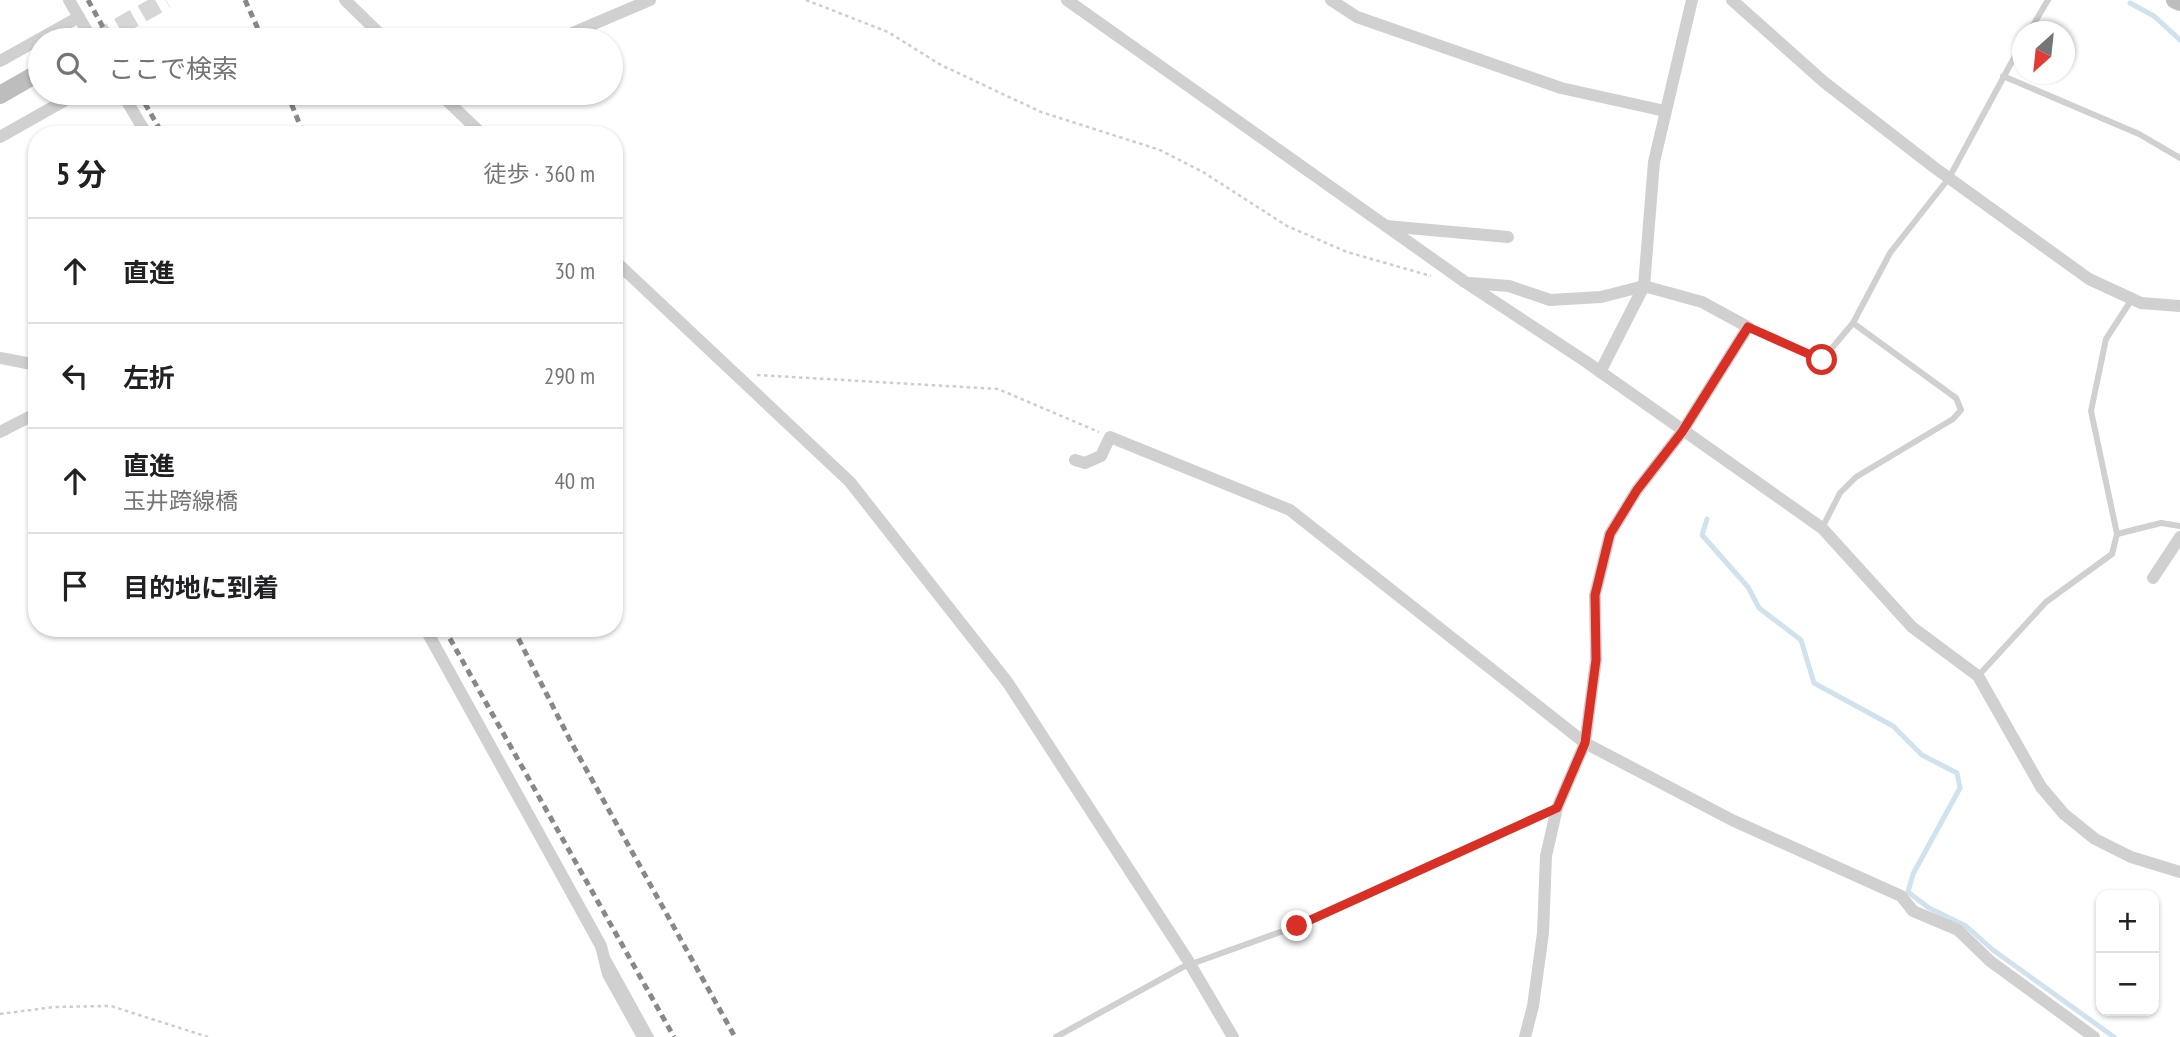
<!DOCTYPE html>
<html lang="ja">
<meta charset="utf-8">
<style>
body{margin:0;font-family:"PT Sans Narrow","Noto Sans JP",sans-serif;background:#f6f6f6;color:#202124}
.controls{position:absolute;right:21px;bottom:21px;display:grid;overflow:hidden;border-radius:14px;box-shadow:0 2px 5px #0004}
.controls button{width:63px;height:63px;display:grid;place-items:center;padding:0;border:0;border-bottom:2px solid #e0e0e0;background:#fff;color:#202124;font:35px sans-serif}
.compass{position:absolute;left:2012px;top:21px;width:63px;height:63px;border-radius:50%;background:#fff;box-shadow:0 2px 5px #0004;rotate:207deg}
.stop{position:absolute;width:21px;height:21px;margin:-16px;border:5px solid #d93025;border-radius:50%;background:#fff}
.stop.end{background:#d93025;border-color:#fff;box-shadow:0 2px 7px #0008}
.list{margin:0;padding:0;list-style:none}
h2{display:flex;justify-content:space-between;align-items:center;height:91px;margin:0;padding:0 28px;font-size:30px}
h2 small{font-size:23px;font-weight:400;color:#757577}
.list li{display:grid;grid-template-columns:46px 1fr auto;gap:21px;align-items:center;box-sizing:border-box;height:105px;padding:0 28px;border-top:2px solid #e0e0e0}
.list b{display:block;font-size:26px;white-space:nowrap}
.list p{margin:0;font-size:23px;white-space:nowrap;color:#757577}
.list em{font-size:23px;font-style:normal;color:#757577}
.icon{flex:none;width:38px;height:38px;fill:none;stroke:currentColor;stroke-width:2;stroke-linecap:round;stroke-linejoin:round}
.map{position:relative;flex:none;width:2180px;height:1037px;overflow:hidden}
.search{position:absolute;background:#fff;box-shadow:0 2px 5px #0004;left:28px;top:28px;width:595px;height:77px;display:flex;align-items:center;gap:18px;box-sizing:border-box;padding:0 24px;border-radius:38px;color:#757577;font-size:26px}
.panel{position:absolute;background:#fff;box-shadow:0 2px 5px #0004;left:28px;top:126px;width:595px;height:511px;border-radius:28px}
.map>svg:first-child{display:block}
</style>
<div class="map">
<svg width="2180" height="1037" viewBox="0 0 2180 1037">
<rect width="100%" height="100%" fill="#fff"/>
<g fill="none" stroke-linecap="round" stroke-linejoin="round">
<g stroke="#cfe2ee" stroke-width="5">
<polyline points="2130,3 2154,16 2180,40"/>
<polyline points="1707,519 1702,535 1748,587 1759,608 1801,640 1814,683 1893,726 1922,755 1957,773 1960,788 1913,874 1908,892 1929,908 1966,926 1993,950 2114,1037"/>
</g>
<polyline stroke="#d6d6d6" stroke-width="18" stroke-dasharray="18 9" stroke-linecap="butt" points="95,40 166,0"/>
<g stroke="#cdcdcd" stroke-width="2.5" stroke-dasharray="3.5 3.5" stroke-linecap="butt">
<polyline points="806,0 888,32 941,65 1041,112 1160,150 1203,172 1287,226 1347,252 1431,276"/>
<polyline points="757,375 998,389 1099,432"/>
<polyline points="0,1014 54,1007 111,1006 208,1037"/>
</g>
<g stroke="#d0d0d0" stroke-width="6">
<polyline points="2029,32 2048,0"/>
<polyline points="2003,76 2139,134 2180,158"/>
<polyline points="1853,323 1890,253 1949,178 2022,43"/>
<polyline points="1748,327 1822,360 1853,323 1956,398 1961,410 1953,419 1856,477 1840,493 1822,528"/>
<polyline points="2117,534 2161,523 2180,526"/>
<polyline points="1978,676 2046,602 2112,554 2117,534 2091,411 2106,339 2132,299"/>
<polyline points="1397,881 1555,809"/>
<polyline points="608,959 651,1037"/>
</g>
<g stroke="#d0d0d0" stroke-width="12">
<polyline points="69,0 92,40"/>
<polyline points="345,0 386,40"/>
<polyline points="1067,0 1465,282 1585,361 1822,528 1912,627 1978,676 2041,787 2064,814 2095,839 2131,857 2180,872"/>
<polyline points="1331,0 1357,17 1561,88 1665,111"/>
<polyline points="1732,0 1824,82 1935,168 2089,279 2141,303 2180,306"/>
<polyline points="556,40 650,0"/>
<polyline points="0,61 79,17"/>
<polyline points="122,93 147,135"/>
<polyline points="439,93 483,135"/>
<polyline points="0,137 78,93"/>
<polyline points="1386,226 1508,237"/>
<polyline points="614,260 850,482 1008,683 1187,959 1233,1037"/>
<polyline points="1469,283 1509,286 1550,300 1601,297 1644,286 1702,302 1748,327 1682,432 1637,490 1610,534 1595,595 1596,660 1585,743 1557,808 1546,856 1543,933 1533,1006 1525,1037"/>
<polyline points="0,358 37,365"/>
<polyline points="1600,372 1644,286 1654,162 1692,0"/>
<polyline points="0,432 37,413"/>
<polyline points="1075,460 1085,463 1101,456 1110,437 1290,510 1585,743 1732,820 1901,896 1913,911 1958,930 1990,961 2094,1037"/>
<polyline points="2153,578 2180,537"/>
<polyline points="425,628 601,946 608,974 643,1037"/>
</g>
<g stroke="#bdbdbd" stroke-width="18">
<polyline points="2175,0 2180,2"/>
<polyline points="0,95 40,72"/>
</g>
<g stroke="#888" stroke-width="5" stroke-dasharray="7 5" stroke-linecap="butt">
<polyline points="88,0 110,40"/>
<polyline points="245,0 263,40"/>
<polyline points="139,93 163,135"/>
<polyline points="287,93 304,135"/>
<polyline points="444,628 674,1037"/>
<polyline points="513,628 571,742 735,1037"/>
</g>
<polyline stroke="#d0d0d0" stroke-width="6" points="1056,1037 1183,967 1297,926 1397,881"/>
</g>
<g fill="none" stroke-linecap="round" stroke-linejoin="round">
<polyline stroke="#d93025" stroke-width="9" points="1297,926 1557,808 1585,743 1596,660 1595,595 1610,534 1637,490 1682,432 1748,327 1822,360"/>
</g>
</svg>
<div class="controls">
<button>+</button>
<button>−</button>
</div>
<svg class="compass" viewBox="-18 -18 36 36"><path d="M0-13l5 13h-10z" fill="#e53935"/><path d="M0 13l5-13h-10z" fill="#757577"/></svg>
<div class="stop" style="left:1822px;top:360px"></div>
<div class="stop end" style="left:1297px;top:926px"></div>
<div class="search"><svg class="icon" aria-label="search" viewBox="0 0 24 24"><circle cx="10" cy="10" r="6"/><path d="M15 15l6 6"/></svg>ここで検索</div>
<section class="panel">
<h2>5 分<small>徒歩 · 360 m</small></h2>
<ul class="list">
<li><svg class="icon" aria-label="ahead" viewBox="0 0 24 24"><path d="M12 20V5M6 11l6-6 6 6"/></svg><div><b>直進</b></div><em>30 m</em></li>
<li><svg class="icon" aria-label="left" viewBox="0 0 24 24"><path d="M17 20v-9H6M10 6l-5 5 5 5"/></svg><div><b>左折</b></div><em>290 m</em></li>
<li><svg class="icon" aria-label="ahead" viewBox="0 0 24 24"><path d="M12 20V5M6 11l6-6 6 6"/></svg><div><b>直進</b><p>玉井跨線橋</p></div><em>40 m</em></li>
<li><svg class="icon" aria-label="arrive" viewBox="0 0 24 24"><path d="M6 21V4h12l-3 4 3 4H6"/></svg><div><b>目的地に到着</b></div></li>
</ul>
</section>
</div>
